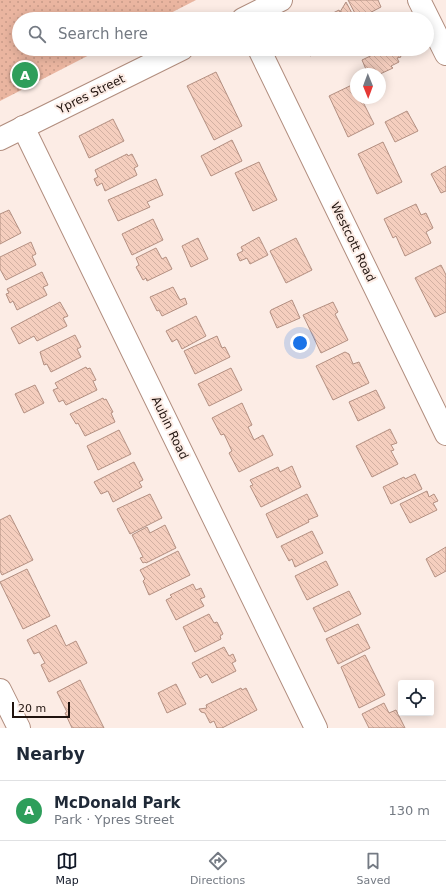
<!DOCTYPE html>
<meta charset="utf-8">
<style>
body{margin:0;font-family:"DejaVu Sans",sans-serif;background:#f6f6f7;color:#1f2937}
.controls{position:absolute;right:12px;bottom:12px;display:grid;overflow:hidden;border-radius:4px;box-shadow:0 2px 10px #0003}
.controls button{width:36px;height:36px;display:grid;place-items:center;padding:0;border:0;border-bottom:1px solid #e0e1e3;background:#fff;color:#1f2937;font:20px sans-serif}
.compass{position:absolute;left:350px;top:68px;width:36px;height:36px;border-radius:50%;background:#fff;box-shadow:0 2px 10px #0003;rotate:179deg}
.scale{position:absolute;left:12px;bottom:10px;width:58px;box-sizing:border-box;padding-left:4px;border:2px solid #20130e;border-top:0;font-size:11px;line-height:14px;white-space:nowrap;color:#20130e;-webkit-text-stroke:3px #fcece5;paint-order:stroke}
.you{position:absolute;left:300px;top:343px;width:14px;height:14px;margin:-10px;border:3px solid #fff;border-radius:50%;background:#1a73e8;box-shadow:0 0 0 6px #1a73e833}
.badge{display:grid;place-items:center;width:26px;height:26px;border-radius:50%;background:#111827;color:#fff;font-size:13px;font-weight:700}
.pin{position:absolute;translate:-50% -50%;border:2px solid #fff;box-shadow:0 1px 4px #0006}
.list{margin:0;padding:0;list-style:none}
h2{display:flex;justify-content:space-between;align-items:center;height:52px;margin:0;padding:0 16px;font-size:17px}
h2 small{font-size:13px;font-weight:400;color:#747a83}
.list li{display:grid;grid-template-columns:26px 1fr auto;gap:12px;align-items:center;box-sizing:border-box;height:60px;padding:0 16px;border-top:1px solid #e0e1e3}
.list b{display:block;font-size:15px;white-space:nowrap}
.list p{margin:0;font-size:13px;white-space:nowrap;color:#747a83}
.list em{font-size:13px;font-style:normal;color:#747a83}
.icon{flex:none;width:22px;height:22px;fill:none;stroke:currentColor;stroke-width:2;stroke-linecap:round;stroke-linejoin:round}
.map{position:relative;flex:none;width:446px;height:728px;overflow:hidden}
.search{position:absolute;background:#fff;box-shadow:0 2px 10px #0003;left:12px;right:12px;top:12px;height:44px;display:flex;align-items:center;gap:10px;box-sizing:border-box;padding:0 14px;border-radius:22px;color:#747a83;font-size:15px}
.sheet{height:112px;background:#fff}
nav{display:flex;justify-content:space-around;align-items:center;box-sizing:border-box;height:56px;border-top:1px solid #e0e1e3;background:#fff;font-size:11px;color:#747a83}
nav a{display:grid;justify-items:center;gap:2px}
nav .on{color:#111827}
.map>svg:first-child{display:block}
</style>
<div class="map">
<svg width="446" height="728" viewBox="0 0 446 728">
<defs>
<pattern id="park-dots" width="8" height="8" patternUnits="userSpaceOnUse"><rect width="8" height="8" fill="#eab5a0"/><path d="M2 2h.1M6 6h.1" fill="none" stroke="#c89b89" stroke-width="1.8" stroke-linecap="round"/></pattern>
<pattern id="building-back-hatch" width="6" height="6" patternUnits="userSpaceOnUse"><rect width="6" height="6" fill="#f5cebe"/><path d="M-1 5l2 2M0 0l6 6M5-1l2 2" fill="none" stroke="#d2b0a2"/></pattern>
</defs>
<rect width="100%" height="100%" fill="#fcece5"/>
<polygon fill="url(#park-dots)" points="0,0 196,0 159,19 19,19 19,49 101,49 0,101"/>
<g fill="url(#building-back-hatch)" stroke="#b38f81">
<polygon points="348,0 378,0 381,7 358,19"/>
<polygon points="346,2 355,19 321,19 339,10 340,12"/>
<polygon points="307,49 324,49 310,56"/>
<polygon points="385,49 397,49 401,57 397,58 399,62 391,66 393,68 380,74 368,74 362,60"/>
<polygon points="216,72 242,126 214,140 187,86"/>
<polygon points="356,83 356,98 367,98 362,100 374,124 348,137 329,96"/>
<polygon points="407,111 418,131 395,142 385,122"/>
<polygon points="113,119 124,141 89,158 79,136"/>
<polygon points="232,140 242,161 211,176 201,156"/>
<polygon points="383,142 402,182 377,194 358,154"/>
<polygon points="127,154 128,156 132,154 138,166 134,168 137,175 105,191 102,183 97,186 94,179 98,177 95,170"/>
<polygon points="259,162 277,200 253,211 235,173"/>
<polygon points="446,166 446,191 441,193 431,174"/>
<polygon points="156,179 163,195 147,202 150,207 118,221 108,200"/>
<polygon points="416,204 421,215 426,213 433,228 426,232 431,243 405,256 396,236 393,238 384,219"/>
<polygon points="9,210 21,233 0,244 0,214"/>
<polygon points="153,219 163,240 132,255 122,234"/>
<polygon points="259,237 268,255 250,264 247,258 240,261 237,254 243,251 241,247"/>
<polygon points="198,238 208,259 191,267 182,246"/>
<polygon points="296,238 312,270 286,283 270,251"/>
<polygon points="31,242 36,254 32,256 36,265 6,280 0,269 0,257"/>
<polygon points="156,248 162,259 166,257 172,269 147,281 146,278 143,280 136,267 139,265 136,258"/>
<polygon points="441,265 446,275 446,312 435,317 415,278"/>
<polygon points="42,272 48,285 43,287 47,295 17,310 13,301 10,303 6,294 9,293 7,289"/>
<polygon points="173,287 180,300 185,298 187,304 162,316 159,310 157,311 150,297"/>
<polygon points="292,300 300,318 277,328 270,312 271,310"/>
<polygon points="60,302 68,316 63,318 67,326 37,341 34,336 19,344 11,328"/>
<polygon points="333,302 338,312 335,314 348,340 321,353 303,315"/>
<polygon points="196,316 206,336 182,349 177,339 172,342 166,331"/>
<polygon points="75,335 81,347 77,349 81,357 51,372 47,364 44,365 40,352"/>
<polygon points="217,336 222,348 225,347 230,357 195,374 184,351"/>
<polygon points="345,352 349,354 353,364 359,362 369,383 333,400 316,366"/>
<polygon points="86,367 87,369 90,368 96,380 93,381 97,390 66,405 63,400 59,402 53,390 58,388 55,383"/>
<polygon points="231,368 242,390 209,406 198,384"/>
<polygon points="35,385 44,403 24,413 15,394"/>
<polygon points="376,390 385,408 358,421 349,402"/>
<polygon points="103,398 104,400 106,399 113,412 111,413 115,422 85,436 78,423 76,424 70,414"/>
<polygon points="242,403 252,425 248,427 254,440 263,435 273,455 239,472 229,453 232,451 224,434 221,435 212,418"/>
<polygon points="390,429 397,443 391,445 394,450 391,451 398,464 372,477 356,446"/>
<polygon points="119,430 131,454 98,470 87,446"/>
<polygon points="134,462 143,480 139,482 142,487 113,502 108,491 101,494 94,482"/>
<polygon points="292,466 301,487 261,507 250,486 253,485 250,480 278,467 280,472"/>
<polygon points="415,474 422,489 391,504 383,487 404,477 405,479"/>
<polygon points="427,491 429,497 434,494 438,501 433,503 437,510 410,523 400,504"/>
<polygon points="150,494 162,518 130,534 117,509"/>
<polygon points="307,494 318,516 308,520 309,522 277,538 266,514"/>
<polygon points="10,515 33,560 2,575 0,571 0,520"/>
<polygon points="165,525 176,548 146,563 145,562 143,563 140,558 143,557 132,535 147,527 150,533"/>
<polygon points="312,531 323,553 295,567 292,559 289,561 281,546"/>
<polygon points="446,547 446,571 435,577 426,559"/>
<polygon points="178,551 190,575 149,595 143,581 145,579 140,570"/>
<polygon points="326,561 338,585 307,600 295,576"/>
<polygon points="27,569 50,616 23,629 0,582"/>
<polygon points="193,584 196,590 201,588 205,597 200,599 204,606 176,620 166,600 172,597 170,595"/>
<polygon points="349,591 361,614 325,632 313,608"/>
<polygon points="209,614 214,623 217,622 223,634 220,636 221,639 195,652 183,627"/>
<polygon points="358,624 370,648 338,664 326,639"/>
<polygon points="56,625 66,646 76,641 87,663 49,682 41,665 45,663 39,652 34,654 27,640"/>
<polygon points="224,647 229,656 233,654 236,661 232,663 236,671 212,683 207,674 200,678 192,663"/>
<polygon points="365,655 385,695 359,708 341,667"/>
<polygon points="80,680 104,728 72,728 65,713 67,712 57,692"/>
<polygon points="176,684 186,704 167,713 158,693"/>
<polygon points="241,688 242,690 246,688 257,710 222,728 217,728 214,721 210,723 205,713 201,712 199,709 207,708 206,705"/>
<polygon points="384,703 389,713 396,710 405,728 369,728 362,714"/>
</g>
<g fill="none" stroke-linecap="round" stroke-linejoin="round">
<defs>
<g id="minor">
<polyline points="419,0 446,54"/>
<polyline points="243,19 281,0"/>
<polyline points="259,49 446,434"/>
<polyline points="23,127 316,728"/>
<polyline points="0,139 182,49"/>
<polyline points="0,690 19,728"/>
</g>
</defs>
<use href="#minor" stroke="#b18d7e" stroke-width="24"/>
<use href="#minor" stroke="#fff" stroke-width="22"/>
</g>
<g text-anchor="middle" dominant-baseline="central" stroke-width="4" stroke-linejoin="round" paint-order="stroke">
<g font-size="12" fill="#20130e" stroke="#fcece5">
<text transform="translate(91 94) rotate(-26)">Ypres Street</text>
<text transform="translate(353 242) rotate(64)">Westcott Road</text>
<text transform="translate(170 428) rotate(64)">Aubin Road</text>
</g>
</g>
</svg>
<div class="controls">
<button><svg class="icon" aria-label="locate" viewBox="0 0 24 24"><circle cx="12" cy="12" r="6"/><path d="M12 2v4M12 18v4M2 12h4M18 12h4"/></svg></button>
</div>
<svg class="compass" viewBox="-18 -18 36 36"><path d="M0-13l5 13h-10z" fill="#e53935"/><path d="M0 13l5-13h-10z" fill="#747a83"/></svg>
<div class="scale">20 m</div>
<div class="you"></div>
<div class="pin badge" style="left:25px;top:75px;background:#2e9e5b">A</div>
<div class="search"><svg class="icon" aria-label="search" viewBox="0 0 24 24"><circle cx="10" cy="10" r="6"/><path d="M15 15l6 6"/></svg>Search here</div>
</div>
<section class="sheet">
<h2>Nearby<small></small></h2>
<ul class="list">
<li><span class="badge" style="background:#2e9e5b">A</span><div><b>McDonald Park</b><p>Park · Ypres Street</p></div><em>130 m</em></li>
</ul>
</section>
<nav>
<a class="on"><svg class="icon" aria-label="map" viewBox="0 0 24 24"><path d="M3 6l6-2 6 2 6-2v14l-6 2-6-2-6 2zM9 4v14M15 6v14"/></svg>Map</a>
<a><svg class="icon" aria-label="directions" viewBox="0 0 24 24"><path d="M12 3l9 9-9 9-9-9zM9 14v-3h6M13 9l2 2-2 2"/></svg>Directions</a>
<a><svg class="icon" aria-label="saved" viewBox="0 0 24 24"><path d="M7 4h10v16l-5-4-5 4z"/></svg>Saved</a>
</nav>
